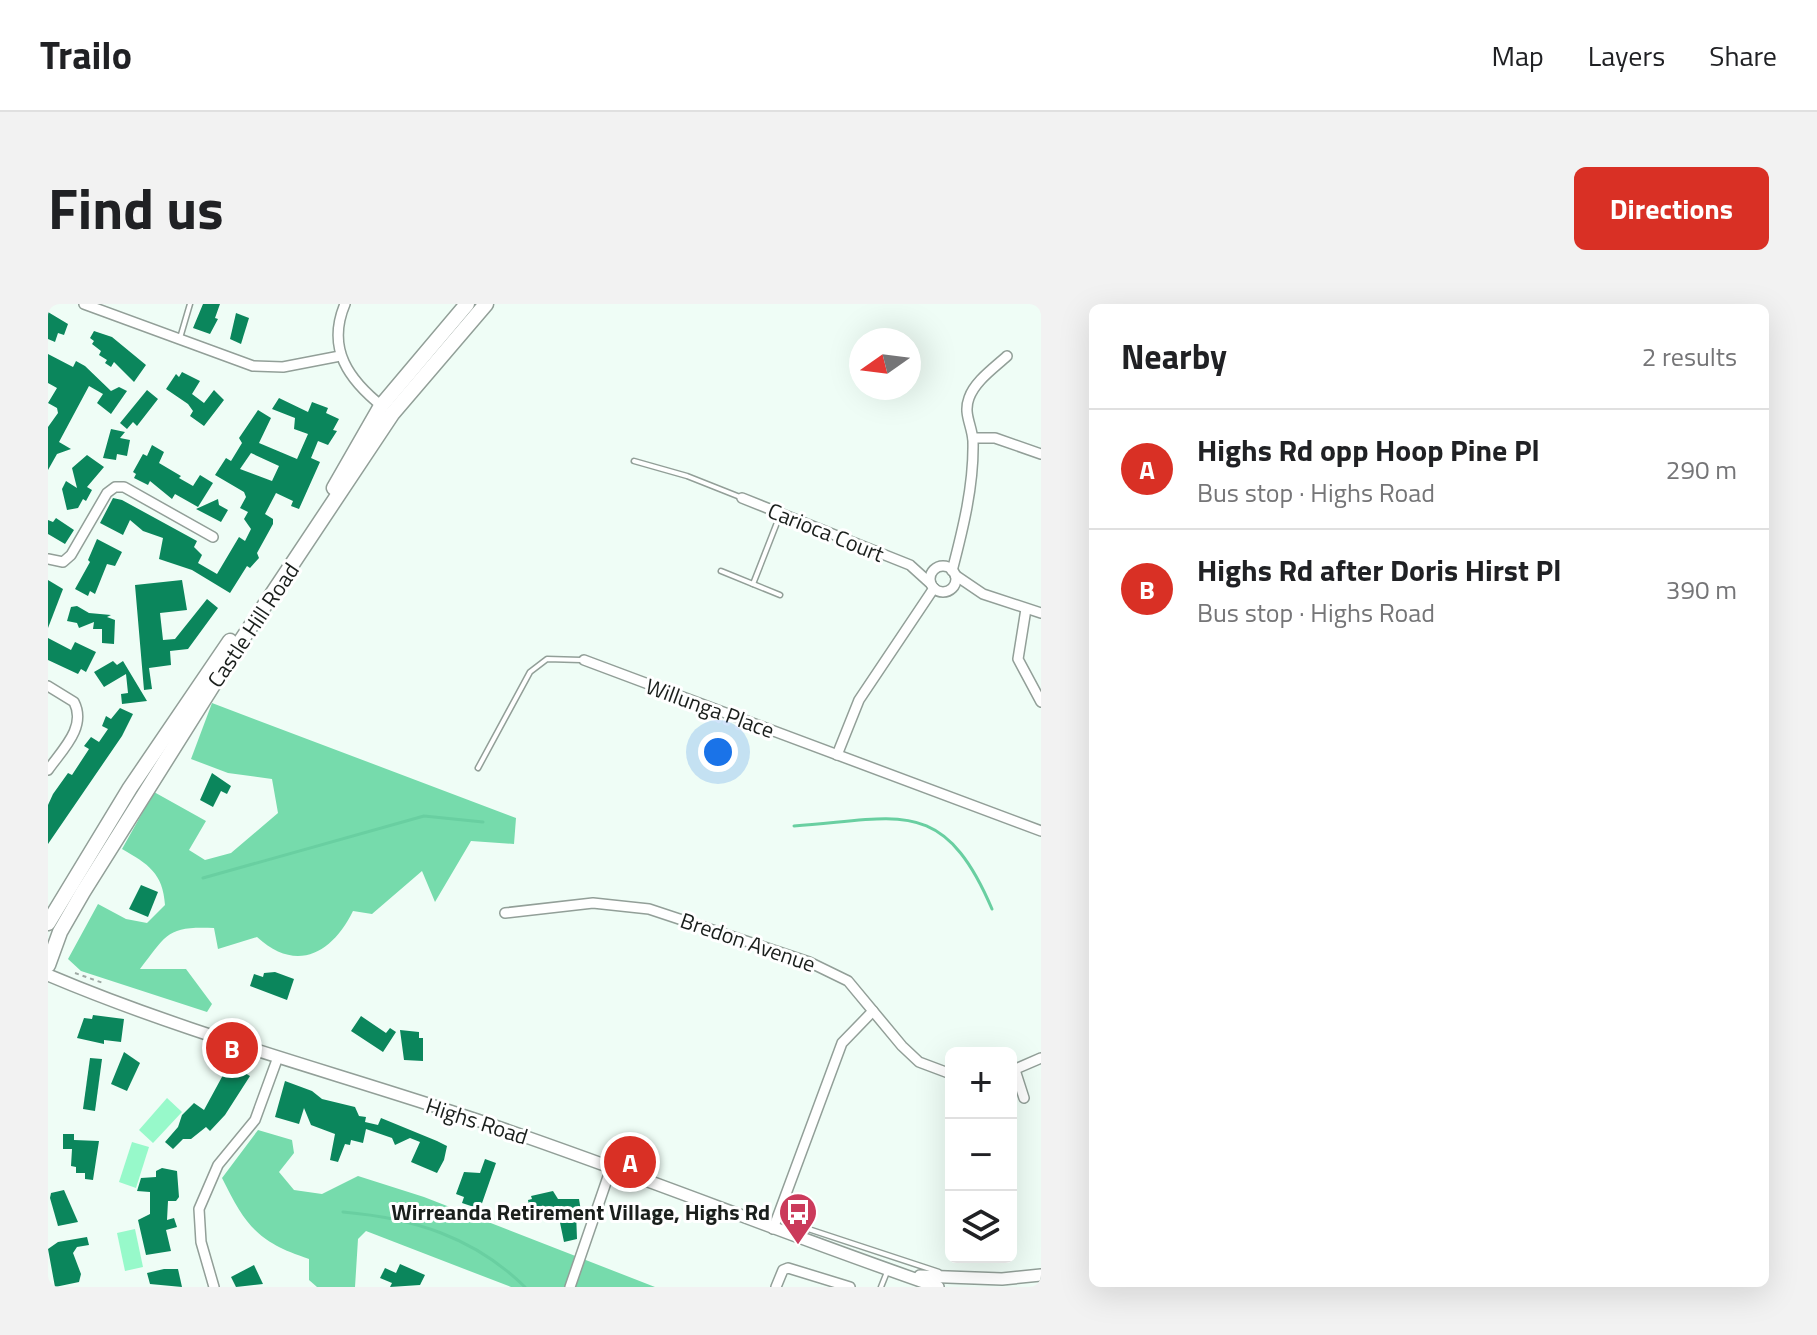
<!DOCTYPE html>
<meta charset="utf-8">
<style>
body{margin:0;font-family:"Titillium Web",sans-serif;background:#f2f2f2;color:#202124}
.controls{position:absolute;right:24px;bottom:24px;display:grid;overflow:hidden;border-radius:12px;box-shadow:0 8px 32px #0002}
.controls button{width:72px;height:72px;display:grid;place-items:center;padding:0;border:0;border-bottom:2px solid #e0e0e0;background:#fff;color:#202124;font:40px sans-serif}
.compass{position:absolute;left:801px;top:24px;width:72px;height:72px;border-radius:50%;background:#fff;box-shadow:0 8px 32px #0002;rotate:256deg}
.you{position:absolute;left:670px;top:448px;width:28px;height:28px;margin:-20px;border:6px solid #fff;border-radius:50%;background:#1a73e8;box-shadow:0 0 0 12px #1a73e833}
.badge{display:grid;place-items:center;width:52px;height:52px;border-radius:50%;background:#d93025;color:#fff;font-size:26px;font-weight:700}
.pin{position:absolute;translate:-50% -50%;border:4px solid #fff;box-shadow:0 2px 8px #0006}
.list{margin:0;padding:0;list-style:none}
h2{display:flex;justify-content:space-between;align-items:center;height:104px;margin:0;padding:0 32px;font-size:34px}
h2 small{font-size:26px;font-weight:400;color:#757577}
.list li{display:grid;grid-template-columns:52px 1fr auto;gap:24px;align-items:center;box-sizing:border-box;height:120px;padding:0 32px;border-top:2px solid #e0e0e0}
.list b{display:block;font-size:30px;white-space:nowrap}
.list p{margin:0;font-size:26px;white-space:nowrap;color:#757577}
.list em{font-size:26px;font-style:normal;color:#757577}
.icon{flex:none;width:44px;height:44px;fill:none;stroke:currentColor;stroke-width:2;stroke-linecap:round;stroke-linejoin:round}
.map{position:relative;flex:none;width:993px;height:983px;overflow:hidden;border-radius:12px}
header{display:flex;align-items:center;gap:48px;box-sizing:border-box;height:112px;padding:0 40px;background:#fff;border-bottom:2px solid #e0e0e0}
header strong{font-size:38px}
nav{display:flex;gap:44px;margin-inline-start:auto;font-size:28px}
.intro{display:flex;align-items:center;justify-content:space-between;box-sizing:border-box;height:192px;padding:0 48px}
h1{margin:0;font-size:56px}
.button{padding:20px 36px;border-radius:12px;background:#d93025;color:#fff;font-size:28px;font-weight:700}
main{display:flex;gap:48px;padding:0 48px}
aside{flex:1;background:#fff;border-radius:12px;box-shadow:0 8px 32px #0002}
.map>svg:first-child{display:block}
</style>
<header>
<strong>Trailo</strong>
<nav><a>Map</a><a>Layers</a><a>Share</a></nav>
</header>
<div class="intro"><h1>Find us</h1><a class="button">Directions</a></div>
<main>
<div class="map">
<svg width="993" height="983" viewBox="0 0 993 983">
<rect width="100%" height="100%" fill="#effdf6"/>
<g fill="#97f9ca">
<polygon points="119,794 134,808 105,839 91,826"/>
<polygon points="84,838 101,843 88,884 71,878"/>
<polygon points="87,925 95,963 77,967 69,929"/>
</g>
<g fill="#76dbac">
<path d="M164,399L468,514L466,540L423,537L387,598L374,567L324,610L305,607C284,650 248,669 209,633L170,645L166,624C119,622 119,630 92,665H138L164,700L159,708L33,667L20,655L50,600L78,615L99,619L117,601C115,569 100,560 74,545L106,488L158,517L141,546L157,556L183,549L230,509L224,475L180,469L143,455Z"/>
<path d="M210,826L244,836L246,849L231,868L246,886L274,890L310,872L376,893L607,983H463L318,927L310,935L307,983H269L261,976V955C209,938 198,922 174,874Z"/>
</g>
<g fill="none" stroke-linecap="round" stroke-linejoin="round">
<g stroke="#69cfa1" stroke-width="3">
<path d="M746,522C850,515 895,490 944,605"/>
<polyline points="155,574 376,512 435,518"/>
<path d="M295,908C365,914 426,933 477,983"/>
</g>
</g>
<g fill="#0b865c" fill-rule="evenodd">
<polygon points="155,0 172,0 167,14 170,15 162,30 145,24"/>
<polygon points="0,8 20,20 16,31 10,29 7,38 0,35"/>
<polygon points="188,9 201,14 193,40 182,35"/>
<polygon points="46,27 64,33 98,61 86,78 66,58 63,63 57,59 59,56 51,51 53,47 44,40 46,37 42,34"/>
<polygon points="0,50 25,63 28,57 37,62 63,87 71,83 79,87 63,110 49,99 55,90 41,82 11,138 23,145 9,150 0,166 0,123 10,109 9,104 0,99 9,84 0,79"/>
<polygon points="134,68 152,77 144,90 156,99 166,86 176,96 156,122 142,112 145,107 140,100 118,85 128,70 131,73"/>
<polygon points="99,86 110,95 89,122 85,118 79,125 72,119"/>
<path d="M231,94L260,108L264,98L280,104L278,109L291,115L285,126L289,127L280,141L270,137L263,154L272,158L251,205L243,202L245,197L228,189L217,210L225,215V220L209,249L211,254L202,264L199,262L182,289L144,266L111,255L115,234L95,227L82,216L75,231L52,219L65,194L74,196L149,237L146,243L154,251L150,259L169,270L191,233L197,237L203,225L196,215L200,208L192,204L198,193L196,188L167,171L178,154L183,157L194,139L191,134L210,106L223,114L211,139L249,155L260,130L246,125L247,114L224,105ZM203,149L231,162L224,177L192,165Z"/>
<polygon points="63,125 77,128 72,134 82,136 79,152 69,150 68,156 55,154"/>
<polygon points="104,141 116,148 111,159 133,172 131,174 145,182 152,171 165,179 150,203 127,190 124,195 102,177 100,181 86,174 88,170 85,168 95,150 99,152"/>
<polygon points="39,151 56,163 39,183 44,186 38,197 35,195 30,204 19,206 14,185 18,177 29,184 24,164"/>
<polygon points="170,195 171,201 180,206 173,218 148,205"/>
<polygon points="8,214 26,226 17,240 0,230 0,216 5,218"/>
<polygon points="49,235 74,248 67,262 59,260 47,290 42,287 40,292 27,285 42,258 40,256"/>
<polygon points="0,276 15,285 0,324"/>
<polygon points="134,276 139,306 112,309 115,336 127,335 159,295 170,304 140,345 122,347 123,361 101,364 104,385 96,386 87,281"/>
<polygon points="29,302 41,309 63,311 59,313 67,316 66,340 54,339 54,325 45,325 46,318 31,324 29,319 19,317 23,303"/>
<polygon points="0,334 23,346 27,338 48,348 38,368 33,365 30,370 0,356"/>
<polygon points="65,357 69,361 75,357 99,397 74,400 73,390 80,389 78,370 56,383 46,368"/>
<polygon points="72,404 85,410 74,432 0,540 0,501 5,490 20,469 24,471 41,445 36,442 43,433 51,438 60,425 54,422 58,412 63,415"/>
<polygon points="164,469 183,482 179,490 173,487 165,503 152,496"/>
<polygon points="93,581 110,588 100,613 81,605"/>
<polygon points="227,668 246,675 239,696 202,682 206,670 215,673 216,669"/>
<polygon points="45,711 76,715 73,738 56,736 56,740 29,734 36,714 44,715"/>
<polygon points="313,712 338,729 342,724 348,728 335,748 303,727"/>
<polygon points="352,726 371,728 371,734 375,734 375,757 356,756"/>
<polygon points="76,748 92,759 79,787 63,780"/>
<polygon points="42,754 54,755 47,807 35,805"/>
<polygon points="181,760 202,772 177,811 162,827 158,823 143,835 135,835 125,845 117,838 130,823 134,811 146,799 156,806"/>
<polygon points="237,777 264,787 274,795 307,803 311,812 318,813 317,818 330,821 333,814 389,837 399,842 396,856 389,869 363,858 372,838 362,834 347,841 344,834 318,825 315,839 303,836 302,841 297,840 290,858 282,856 287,830 263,821 256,804 251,820 227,813"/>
<polygon points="15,830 26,830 26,836 51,837 45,876 37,875 37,869 28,869 28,863 23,862 24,845 15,845"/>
<polygon points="437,855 448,859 432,905 414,899 416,893 408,890 416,868 432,869"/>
<polygon points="114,864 129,867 131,893 128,897 120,897 119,916 126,914 129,923 118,926 123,947 98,951 90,916 102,910 102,888 89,887 93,874 108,873 108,867"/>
<polygon points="16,886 30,918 10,922 2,894 3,889"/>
<polygon points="505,887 510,895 531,895 533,907 528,908 529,935 516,938 510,909 483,914 480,896 484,895 483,892"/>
<polygon points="39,933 41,941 29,943 25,949 33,970 31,978 7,983 0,945 10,938"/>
<polygon points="352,960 377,971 372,981 342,983 344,979 332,974 337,964 348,969"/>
<polygon points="206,961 215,980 188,983 183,973"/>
<polygon points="116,965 130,965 134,983 102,980 99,969"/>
</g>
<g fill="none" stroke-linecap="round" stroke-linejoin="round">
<defs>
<g id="service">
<polyline points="132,34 142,0"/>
<polyline points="586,157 639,172 692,193"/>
<polyline points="673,267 732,291"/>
<polyline points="705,280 732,211"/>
<polyline points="430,464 482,368 499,355 533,356"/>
<polyline points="730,915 891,968"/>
<polyline points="833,983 839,968"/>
</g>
<g id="minor">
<polyline points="36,0 205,62 235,63 292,52"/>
<path d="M297,0C278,45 301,76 335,103"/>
<polyline points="925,134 947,134 993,150"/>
<polyline points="694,194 862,261 883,280"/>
<polyline points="0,255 15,258 23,251 59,189 67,183 76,183 165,233"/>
<circle cx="895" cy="275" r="13"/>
<path d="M904,267C915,225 926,181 925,137C924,121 915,110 921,94C927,77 946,64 959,52"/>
<polyline points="907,271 935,290 993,309"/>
<polyline points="978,305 970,355 993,398"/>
<polyline points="536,356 993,527"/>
<path d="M0,382L26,398C39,423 14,446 0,466"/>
<polyline points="789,451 811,396 886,284"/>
<polyline points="457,609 545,599 601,605 761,658 800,677 854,742 871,758 903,770"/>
<polyline points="967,766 976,794"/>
<polyline points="963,767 993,754"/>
<polyline points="725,925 794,739 825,707"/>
<polyline points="166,983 153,938 151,905 170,861 207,816 230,753"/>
<polyline points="522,983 563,864"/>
<polyline points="728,983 735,966 740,964 802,983"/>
</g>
<g id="tertiary">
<path d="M0,671C139,730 286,768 429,816C584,868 736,930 890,983"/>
<polyline points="872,972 954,975 993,971"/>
</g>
<g id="primary">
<polyline points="286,184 333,102 419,0"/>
<polyline points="0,619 82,484 182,337"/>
<polyline points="0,661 12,628 35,588 187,346 344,110 438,0"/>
</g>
</defs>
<use href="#service" stroke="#929f98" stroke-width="7"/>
<use href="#minor" stroke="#929f98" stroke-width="12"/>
<use href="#tertiary" stroke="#929f98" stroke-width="14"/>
<use href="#primary" stroke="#929f98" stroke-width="17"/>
<polyline stroke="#9fa9a4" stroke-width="2" stroke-dasharray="4 4" stroke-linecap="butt" points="27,669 55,679"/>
<use href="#service" stroke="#fff" stroke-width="4"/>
<use href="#minor" stroke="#fff" stroke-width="9"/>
<use href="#tertiary" stroke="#fff" stroke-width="11"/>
<use href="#primary" stroke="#fff" stroke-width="14"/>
</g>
<defs>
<symbol id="bus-pin" viewBox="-11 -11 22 30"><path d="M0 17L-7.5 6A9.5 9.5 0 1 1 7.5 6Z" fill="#cb3b5b" stroke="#fff"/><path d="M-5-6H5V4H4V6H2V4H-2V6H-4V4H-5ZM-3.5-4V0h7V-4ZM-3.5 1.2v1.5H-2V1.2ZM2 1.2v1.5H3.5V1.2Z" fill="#fff"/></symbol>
</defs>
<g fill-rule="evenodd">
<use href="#bus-pin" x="728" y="886" width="44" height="60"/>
</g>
<g text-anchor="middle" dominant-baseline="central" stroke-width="6" stroke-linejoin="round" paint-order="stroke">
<g font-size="22" fill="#1a1f1c" stroke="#fff">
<text transform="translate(778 228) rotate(22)">Carioca Court</text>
<text transform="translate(205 321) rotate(-56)">Castle Hill Road</text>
<text transform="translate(662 404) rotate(20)">Willunga Place</text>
<text transform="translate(700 638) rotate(19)">Bredon Avenue</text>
<text transform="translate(429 817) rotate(18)">Highs Road</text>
</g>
<g font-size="22" font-weight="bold" fill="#1a1f1c" stroke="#fff" text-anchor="end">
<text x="722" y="908">Wirreanda Retirement Village, Highs Rd</text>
</g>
</g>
</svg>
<div class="controls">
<button>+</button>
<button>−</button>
<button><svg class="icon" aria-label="layers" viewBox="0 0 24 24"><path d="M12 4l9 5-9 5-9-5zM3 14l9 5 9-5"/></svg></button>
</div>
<svg class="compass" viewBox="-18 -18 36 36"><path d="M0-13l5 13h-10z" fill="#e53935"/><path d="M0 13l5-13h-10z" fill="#757577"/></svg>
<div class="you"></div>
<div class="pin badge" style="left:582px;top:858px">A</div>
<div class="pin badge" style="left:184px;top:744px">B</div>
</div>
<aside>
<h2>Nearby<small>2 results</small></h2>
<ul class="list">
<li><span class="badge">A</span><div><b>Highs Rd opp Hoop Pine Pl</b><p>Bus stop · Highs Road</p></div><em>290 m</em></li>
<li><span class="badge">B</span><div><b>Highs Rd after Doris Hirst Pl</b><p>Bus stop · Highs Road</p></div><em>390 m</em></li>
</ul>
</aside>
</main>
